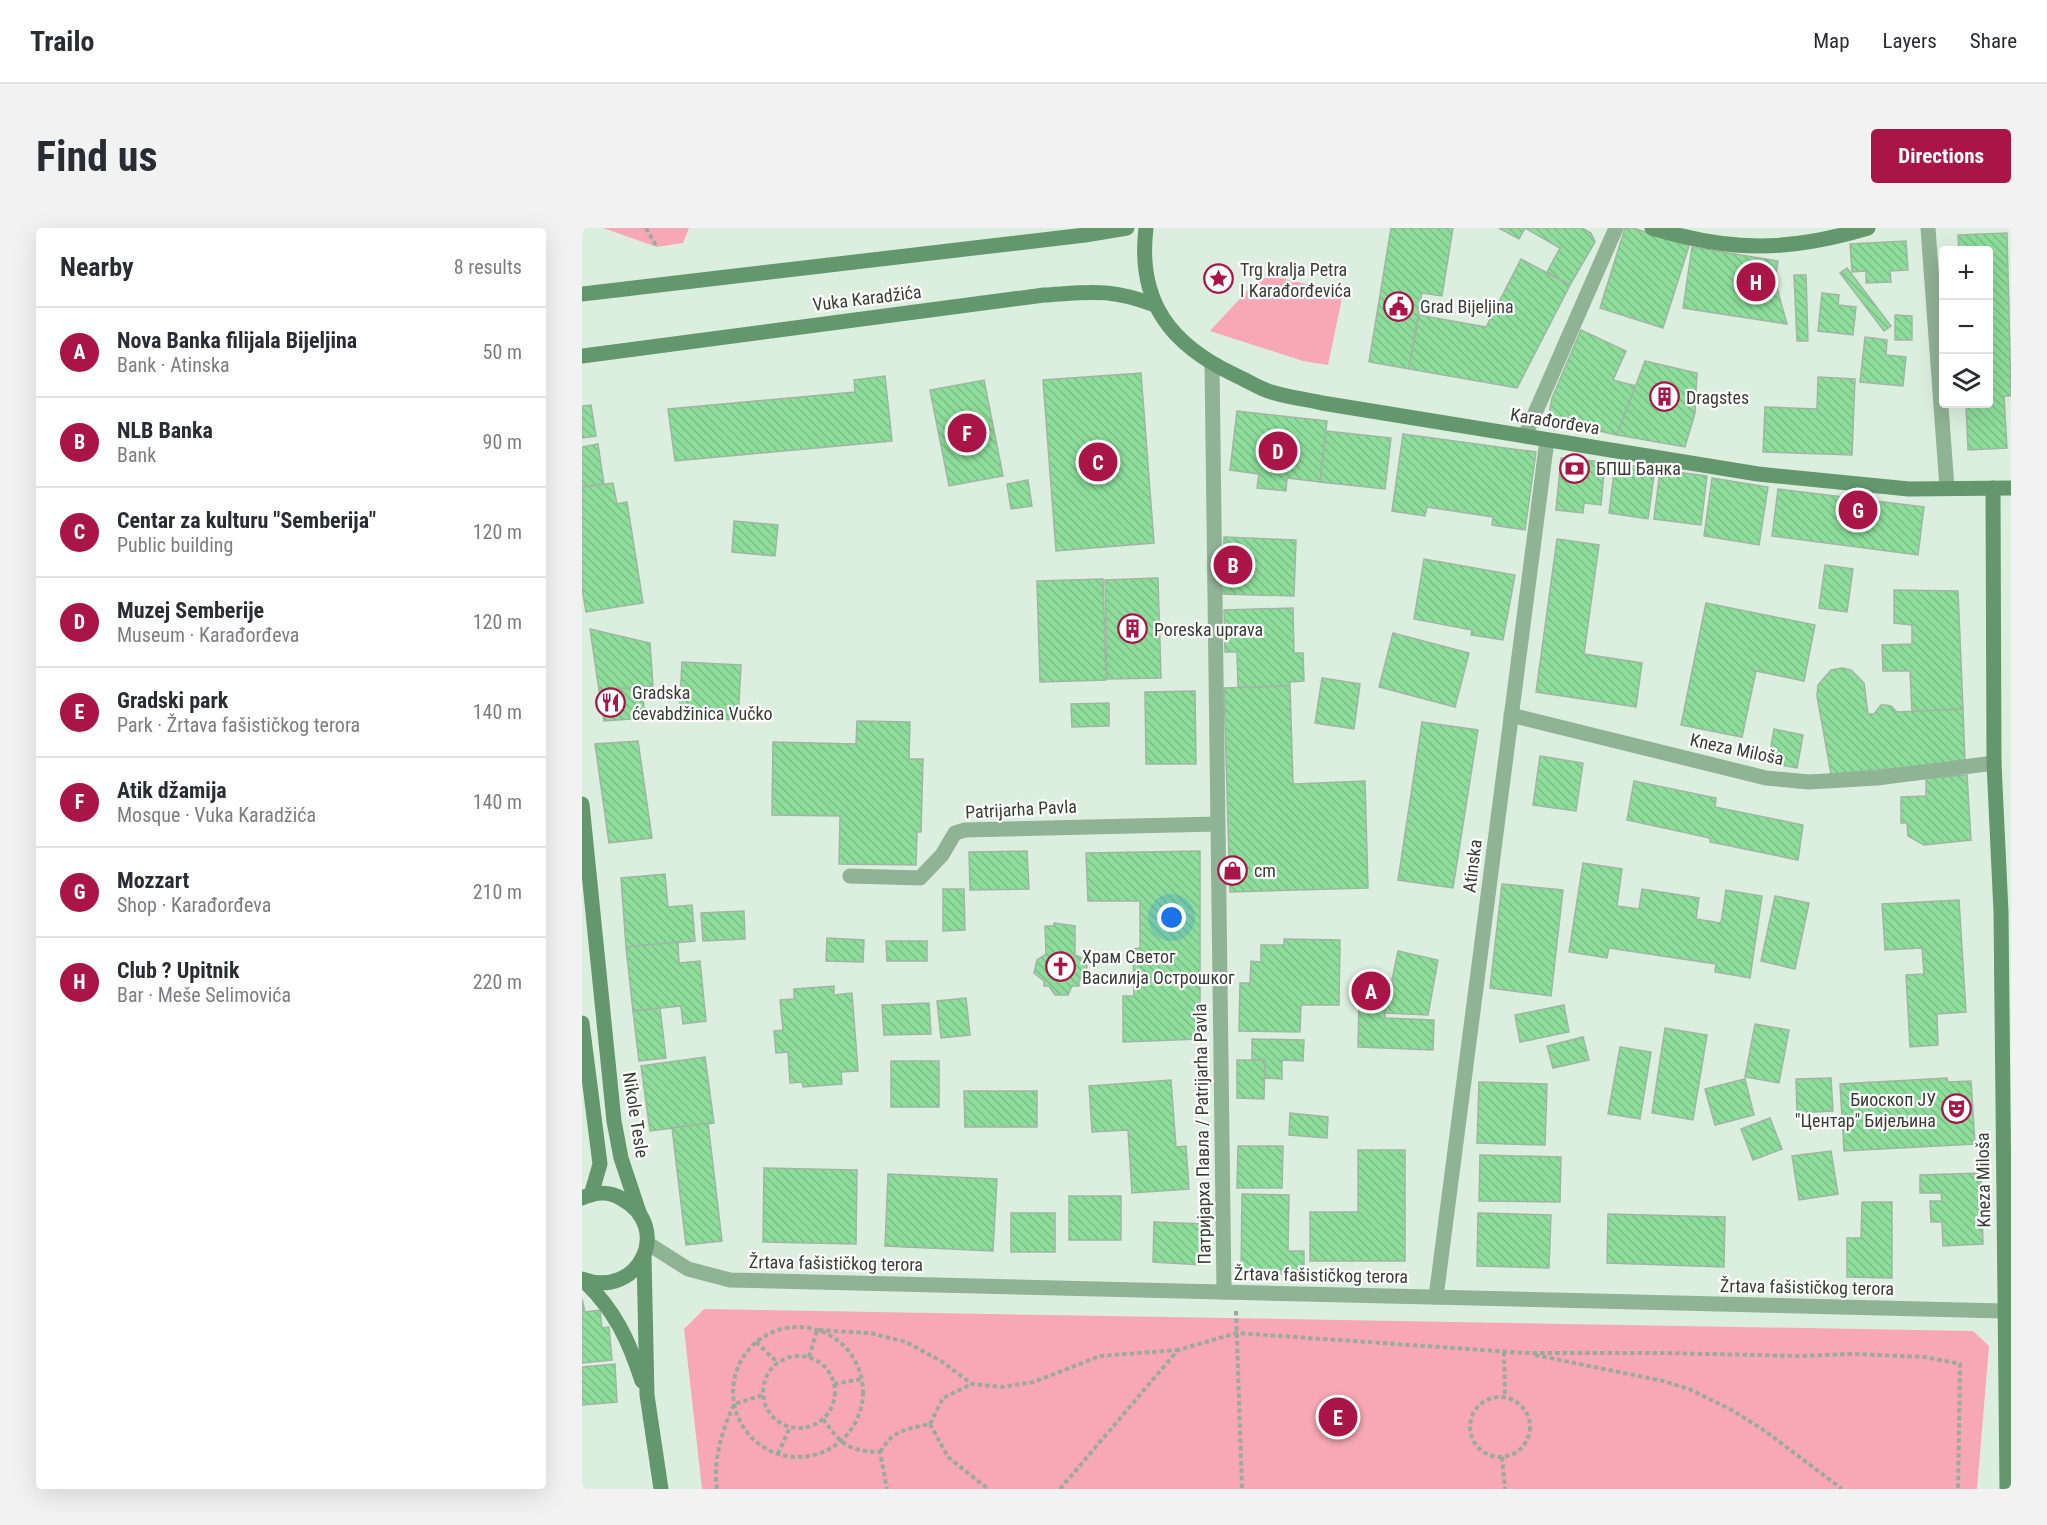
<!DOCTYPE html>
<meta charset="utf-8">
<style>
body{margin:0;font-family:"Roboto Condensed",sans-serif;background:#f2f2f3;color:#2b2b33}
.controls{position:absolute;right:18px;top:18px;display:grid;overflow:hidden;border-radius:6px;box-shadow:0 6px 24px #0002}
.controls button{width:54px;height:54px;display:grid;place-items:center;padding:0;border:0;border-bottom:2px solid #e1e1e2;background:#fff;color:#2b2b33;font:30px sans-serif}
.you{position:absolute;left:590px;top:690px;width:21px;height:21px;margin:-15px;border:4px solid #fff;border-radius:50%;background:#1a73e8;box-shadow:0 0 0 9px #1a73e833}
.badge{display:grid;place-items:center;width:39px;height:39px;border-radius:50%;background:#aa1547;color:#fff;font-size:20px;font-weight:700}
.pin{position:absolute;translate:-50% -50%;border:3px solid #fff;box-shadow:0 2px 6px #0006}
.list{margin:0;padding:0;list-style:none}
h2{display:flex;justify-content:space-between;align-items:center;height:78px;margin:0;padding:0 24px;font-size:26px}
h2 small{font-size:20px;font-weight:400;color:#7c7c81}
.list li{display:grid;grid-template-columns:39px 1fr auto;gap:18px;align-items:center;box-sizing:border-box;height:90px;padding:0 24px;border-top:2px solid #e1e1e2}
.list b{display:block;font-size:22px;white-space:nowrap}
.list p{margin:0;font-size:20px;white-space:nowrap;color:#7c7c81}
.list em{font-size:20px;font-style:normal;color:#7c7c81}
.icon{flex:none;width:33px;height:33px;fill:none;stroke:currentColor;stroke-width:2;stroke-linecap:round;stroke-linejoin:round}
.map{position:relative;flex:none;width:1429px;height:1261px;overflow:hidden;border-radius:6px}
header{display:flex;align-items:center;gap:36px;box-sizing:border-box;height:84px;padding:0 30px;background:#fff;border-bottom:2px solid #e1e1e2}
header strong{font-size:28px}
nav{display:flex;gap:33px;margin-inline-start:auto;font-size:21px}
.intro{display:flex;align-items:center;justify-content:space-between;box-sizing:border-box;height:144px;padding:0 36px}
h1{margin:0;font-size:42px}
.button{padding:15px 27px;border-radius:6px;background:#aa1547;color:#fff;font-size:21px;font-weight:700}
main{display:flex;gap:36px;padding:0 36px}
aside{flex:1;background:#fff;border-radius:6px;box-shadow:0 6px 24px #0002}
.map>svg:first-child{display:block}
</style>
<header>
<strong>Trailo</strong>
<nav><a>Map</a><a>Layers</a><a>Share</a></nav>
</header>
<div class="intro"><h1>Find us</h1><a class="button">Directions</a></div>
<main>
<aside>
<h2>Nearby<small>8 results</small></h2>
<ul class="list">
<li><span class="badge">A</span><div><b>Nova Banka filijala Bijeljina</b><p>Bank · Atinska</p></div><em>50 m</em></li>
<li><span class="badge">B</span><div><b>NLB Banka</b><p>Bank</p></div><em>90 m</em></li>
<li><span class="badge">C</span><div><b>Centar za kulturu &quot;Semberija&quot;</b><p>Public building</p></div><em>120 m</em></li>
<li><span class="badge">D</span><div><b>Muzej Semberije</b><p>Museum · Karađorđeva</p></div><em>120 m</em></li>
<li><span class="badge">E</span><div><b>Gradski park</b><p>Park · Žrtava fašističkog terora</p></div><em>140 m</em></li>
<li><span class="badge">F</span><div><b>Atik džamija</b><p>Mosque · Vuka Karadžića</p></div><em>140 m</em></li>
<li><span class="badge">G</span><div><b>Mozzart</b><p>Shop · Karađorđeva</p></div><em>210 m</em></li>
<li><span class="badge">H</span><div><b>Club ? Upitnik</b><p>Bar · Meše Selimovića</p></div><em>220 m</em></li>
</ul>
</aside>
<div class="map">
<svg width="1429" height="1261" viewBox="0 0 1429 1261">
<defs>
<pattern id="building-back-hatch" width="6" height="6" patternUnits="userSpaceOnUse" patternTransform="scale(1.5)"><rect width="6" height="6" fill="#8cde9a"/><path d="M-1 5l2 2M0 0l6 6M5-1l2 2" fill="none" stroke="#79bf85"/></pattern>
</defs>
<rect width="100%" height="100%" fill="#dcefde"/>
<g fill="#f8a8b4">
<polygon points="21,0 107,0 101,15 75,19"/>
<polygon points="691,48 761,65 746,137 721,133 628,103 674,53"/>
<polygon points="122,1081 1391,1103 1407,1118 1395,1261 120,1261 102,1101"/>
</g>
<g fill="url(#building-back-hatch)" stroke="#a2b5a5" stroke-width="1.5">
<polygon points="809,0 871,0 860,68 840,65 827,141 787,134"/>
<polygon points="917,0 943,0 937,11"/>
<polygon points="943,0 1000,0 1009,5 1013,14 988,57 965,44 978,20"/>
<polygon points="1043,0 1051,0 1107,18 1081,100 1018,80"/>
<polygon points="1425,5 1429,168 1422,168 1425,220 1386,222 1384,176 1406,176 1406,22 1377,22 1376,7"/>
<polygon points="1324,13 1326,42 1308,43 1309,54 1284,55 1284,43 1270,44 1268,16"/>
<polygon points="1110,19 1196,33 1193,53 1205,96 1101,80"/>
<polygon points="939,31 988,57 935,160 827,141 837,87 904,99"/>
<polygon points="1265,40 1309,98 1302,103 1258,45"/>
<polygon points="1212,47 1224,47 1226,113 1215,113"/>
<polygon points="1240,65 1257,67 1256,77 1274,79 1271,107 1236,103"/>
<polygon points="1313,87 1330,88 1330,112 1313,112"/>
<polygon points="999,102 1044,123 1031,152 1054,158 1035,207 966,191 970,170"/>
<polygon points="1283,109 1305,112 1304,127 1324,129 1321,158 1278,154"/>
<polygon points="1063,133 1115,145 1113,185 1103,219 1035,207"/>
<polygon points="559,145 572,315 474,323 461,152"/>
<polygon points="303,148 310,213 93,233 86,181 273,164 272,152"/>
<polygon points="1236,149 1273,151 1270,227 1181,224 1183,179 1235,181"/>
<polygon points="402,152 421,248 367,258 348,162"/>
<polygon points="9,177 14,208 0,210 0,178"/>
<polygon points="655,183 745,193 738,254 705,250 704,263 675,260 677,246 648,242"/>
<polygon points="744,203 809,210 803,261 738,254"/>
<polygon points="821,206 954,224 943,302 910,297 911,289 845,279 843,288 810,283"/>
<polygon points="16,216 22,256 0,259 0,219"/>
<polygon points="979,230 1023,234 1019,277 1002,275 1001,285 974,282"/>
<polygon points="1033,236 1073,240 1066,291 1027,285"/>
<polygon points="1078,242 1125,248 1119,297 1072,291"/>
<polygon points="1130,250 1186,259 1177,317 1122,308"/>
<polygon points="446,252 450,278 429,281 425,256"/>
<polygon points="31,255 35,276 45,274 61,375 4,384 0,360 0,259"/>
<polygon points="1196,261 1342,279 1336,327 1190,308"/>
<polygon points="152,293 196,297 193,328 150,324"/>
<polygon points="642,309 714,312 712,368 640,366"/>
<polygon points="975,311 1017,317 1002,426 1060,435 1054,479 954,464"/>
<polygon points="842,331 933,347 921,412 889,407 890,402 832,391"/>
<polygon points="1243,337 1271,341 1265,384 1237,380"/>
<polygon points="576,350 579,450 525,451 523,352"/>
<polygon points="521,351 524,452 458,454 455,353"/>
<polygon points="1312,362 1376,363 1381,481 1330,484 1328,443 1301,443 1300,417 1330,416 1330,397 1312,395"/>
<polygon points="1124,375 1233,397 1222,453 1174,443 1160,509 1099,497"/>
<polygon points="711,380 712,425 721,425 722,453 708,454 708,458 656,460 655,424 643,424 642,382"/>
<polygon points="8,401 68,415 71,458 17,462"/>
<polygon points="811,405 887,425 873,479 797,459"/>
<polygon points="100,434 159,437 156,492 97,489"/>
<polygon points="1260,440 1269,442 1282,455 1286,486 1292,486 1299,477 1304,477 1309,478 1315,484 1381,481 1383,534 1249,546 1235,468 1236,457 1249,442"/>
<polygon points="740,450 778,456 772,501 733,495"/>
<polygon points="708,458 711,556 783,553 786,660 648,664 642,460"/>
<polygon points="60,459 63,490 22,493 17,462"/>
<polygon points="613,463 614,536 564,536 563,464"/>
<polygon points="527,475 527,498 490,499 489,476"/>
<polygon points="275,493 328,494 327,531 341,531 339,604 335,604 334,637 257,636 258,588 190,587 191,514 274,516"/>
<polygon points="840,494 896,502 871,660 816,652"/>
<polygon points="1192,501 1221,507 1215,540 1186,535"/>
<polygon points="56,513 70,610 27,615 13,516"/>
<polygon points="958,528 1001,535 994,583 951,577"/>
<polygon points="1385,547 1389,612 1342,617 1326,608 1325,595 1319,595 1319,569 1344,568 1344,550"/>
<polygon points="1052,553 1134,570 1133,579 1221,597 1216,632 1128,614 1128,610 1045,592"/>
<polygon points="445,623 447,661 388,662 387,624"/>
<polygon points="618,623 618,811 541,814 541,768 552,768 551,721 558,720 558,673 506,673 504,625"/>
<polygon points="1001,635 1040,641 1035,678 1057,681 1060,661 1117,670 1114,691 1139,695 1144,662 1180,668 1168,750 1133,744 1134,736 1027,720 1025,730 987,724"/>
<polygon points="83,646 86,679 110,677 113,713 44,719 39,650"/>
<polygon points="920,656 981,662 969,768 908,760"/>
<polygon points="361,661 382,661 383,702 361,703"/>
<polygon points="1193,668 1227,675 1213,741 1179,733"/>
<polygon points="1377,672 1384,784 1355,786 1356,817 1328,819 1324,747 1342,746 1340,720 1303,722 1300,676"/>
<polygon points="162,683 163,711 121,713 119,685"/>
<polygon points="472,695 493,698 493,727 503,731 505,739 503,747 497,752 497,758 490,758 486,767 473,767 467,758 462,758 462,753 452,745 455,732 464,726 463,698 472,698"/>
<polygon points="245,710 282,712 281,734 244,733"/>
<polygon points="702,711 758,712 757,777 719,777 718,804 657,803 658,755 668,755 669,733 679,734 679,717 702,717"/>
<polygon points="304,713 345,713 345,733 305,733"/>
<polygon points="96,714 97,735 118,733 124,793 101,796 99,778 51,783 44,719"/>
<polygon points="816,723 856,732 846,787 803,785"/>
<polygon points="252,758 252,767 270,765 276,843 259,844 260,856 221,859 220,854 208,855 206,824 194,825 192,803 201,802 198,772 212,771 212,761"/>
<polygon points="384,770 388,807 359,810 355,773"/>
<polygon points="777,774 803,775 803,790 852,792 851,822 776,819"/>
<polygon points="347,775 349,806 302,807 300,777"/>
<polygon points="982,777 987,804 938,814 933,787"/>
<polygon points="78,780 84,830 57,833 51,783"/>
<polygon points="1173,796 1207,802 1197,855 1163,849"/>
<polygon points="1083,800 1125,807 1111,892 1070,885"/>
<polygon points="1001,809 1007,832 971,840 965,818"/>
<polygon points="670,811 722,812 721,833 700,832 700,851 682,850 683,832 670,832"/>
<polygon points="1038,819 1069,824 1058,891 1026,886"/>
<polygon points="123,829 132,895 68,903 59,838"/>
<polygon points="655,832 683,832 682,871 655,870"/>
<rect x="309" y="833" width="48" height="46"/>
<polygon points="1249,850 1251,883 1215,885 1214,851"/>
<polygon points="1365,850 1366,854 1389,853 1393,916 1262,923 1258,856"/>
<polygon points="1163,851 1172,887 1133,897 1123,861"/>
<polygon points="589,852 594,919 604,918 607,961 550,965 546,902 510,904 507,858"/>
<polygon points="897,854 965,856 963,917 895,915"/>
<polygon points="382,863 455,863 455,899 383,899"/>
<polygon points="708,885 746,889 745,910 707,907"/>
<polygon points="1188,890 1200,921 1171,932 1159,901"/>
<polygon points="126,895 140,1013 104,1017 90,900"/>
<polygon points="656,918 701,918 700,960 655,960"/>
<polygon points="776,922 823,922 823,1033 728,1033 728,984 776,984"/>
<polygon points="1249,923 1256,966 1217,972 1210,928"/>
<polygon points="898,927 979,929 978,974 897,973"/>
<polygon points="182,940 275,942 274,1016 181,1014"/>
<polygon points="1399,945 1401,1016 1361,1018 1360,994 1349,994 1348,973 1360,973 1359,965 1338,965 1338,947"/>
<polygon points="306,946 415,951 411,1023 303,1018"/>
<polygon points="660,966 707,967 706,1023 722,1023 722,1046 659,1045"/>
<rect x="487" y="968" width="52" height="44"/>
<polygon points="1280,974 1310,974 1310,1050 1265,1049 1265,1010 1279,1010"/>
<rect x="429" y="985" width="44" height="39"/>
<polygon points="896,985 969,987 967,1040 895,1038"/>
<polygon points="1026,986 1143,989 1142,1039 1025,1035"/>
<polygon points="572,994 622,996 620,1037 571,1034"/>
<polygon points="0,1071 3,1084 18,1082 20,1100 27,1099 30,1132 0,1135"/>
<polygon points="33,1136 35,1174 0,1177 0,1139"/>
</g>
<g fill="none" stroke-linecap="round" stroke-linejoin="round">
<g stroke="#9baa9d" stroke-width="4" stroke-dasharray="4.5 3" stroke-linecap="butt">
<polyline points="64,0 75,19"/>
<polyline points="654,1083 660,1261"/>
<circle cx="216" cy="1164" r="65"/>
<polyline points="174,1114 196,1135"/>
<polyline points="922,1124 923,1169"/>
<polyline points="953,1127 1081,1153 1107,1161 1150,1182 1183,1203 1260,1261"/>
<circle cx="217" cy="1164" r="36"/>
<polyline points="227,1129 235,1102 288,1105 324,1114 359,1133 390,1156 420,1159 452,1154 518,1128 596,1122"/>
<polyline points="252,1156 280,1151"/>
<circle cx="918" cy="1199" r="30"/>
<path d="M241,1191C259,1216 265,1223 298,1224L305,1261"/>
<polyline points="348,1196 366,1229 406,1261"/>
<path d="M298,1224C312,1201 323,1202 348,1196L361,1170L390,1156"/>
<polyline points="196,1226 208,1199"/>
<polyline points="920,1229 923,1261"/>
<path d="M135,1261C131,1231 140,1203 152,1176L181,1167"/>
<polyline points="478,1261 596,1122 655,1105 944,1125 1081,1125 1216,1128 1271,1126 1343,1129 1378,1136 1376,1261"/>
</g>
<g stroke="#90b295" stroke-width="15">
<polyline points="1346,0 1365,260"/>
<polyline points="630,136 642,1064"/>
<polyline points="943,208 1034,0"/>
<polyline points="929,487 1184,550 1227,554 1295,550 1412,535"/>
<polyline points="268,648 338,650 360,627 373,605 383,602 635,596"/>
<polyline points="65,1015 106,1041 148,1052 1422,1083"/>
<polyline points="854,1069 965,212"/>
</g>
<g stroke="#64976c" stroke-width="15">
<path d="M564,0C555,74 589,117 653,147C664,152 675,159 686,163C704,169 723,171 740,175L1176,246L1327,261L1429,260"/>
<path d="M1070,0C1150,24 1205,24 1286,0"/>
<polyline points="0,66 503,7 545,0"/>
<path d="M0,128L462,67C510,64 527,60 573,77"/>
<polyline points="1411,260 1412,535 1419,684 1425,1261"/>
<polyline points="0,576 32,893 39,930 58,987"/>
<polyline points="0,795 18,936 9,967"/>
<path d="M0,970C13,964 28,963 40,971C92,1000 56,1072 0,1051"/>
<polyline points="62,1028 65,1167 79,1261"/>
<path d="M2,1053C33,1082 47,1113 60,1153"/>
</g>
</g>
<defs>
<symbol id="sight-ring" viewBox="-11 -11 22 22"><circle r="9.5" fill="#fff" stroke="#aa1547" stroke-width="1.5"/><path d="M0-6L1.8-2.2L6-1.7L2.9 1.2L3.7 5.4L0 3.3L-3.7 5.4L-2.9 1.2L-6-1.7L-1.8-2.2Z" fill="#aa1547"/></symbol>
<symbol id="civic-ring" viewBox="-11 -11 22 22"><circle r="9.5" fill="#fff" stroke="#aa1547" stroke-width="1.5"/><path d="M-.6-6.5H3V-4.5H.6V-3L4-1V1h2V6H-6V1h2V-1L-.6-3ZM-1.2 2.5V6h2.4V2.5Z" fill="#aa1547"/></symbol>
<symbol id="building-ring" viewBox="-11 -11 22 22"><circle r="9.5" fill="#fff" stroke="#aa1547" stroke-width="1.5"/><path d="M-4-6H4V6H1V3H-1V6H-4ZM-2.5-4.3h1.7v1.8h-1.7ZM.8-4.3h1.7v1.8H.8ZM-2.5-1h1.7V.8h-1.7ZM.8-1h1.7V.8H.8Z" fill="#aa1547"/></symbol>
<symbol id="bank-ring" viewBox="-11 -11 22 22"><circle r="9.5" fill="#fff" stroke="#aa1547" stroke-width="1.5"/><path d="M-6-4H6V4H-6ZM0-2.3a2.3 2.3 0 1 0 0 4.6a2.3 2.3 0 1 0 0-4.6Z" fill="#aa1547"/></symbol>
<symbol id="restaurant-ring" viewBox="-11 -11 22 22"><circle r="9.5" fill="#fff" stroke="#aa1547" stroke-width="1.5"/><path d="M-5-6h1v4h1v-4h1v4h1v-4h1v5L-1.5 .5V6h-2V.5L-5-1ZM5-6V6H3V1.5H1.5Q1.5-4 5-6Z" fill="#aa1547"/></symbol>
<symbol id="shop-ring" viewBox="-11 -11 22 22"><circle r="9.5" fill="#fff" stroke="#aa1547" stroke-width="1.5"/><path d="M-5-2.5h2.3a2.7 3.5 0 0 1 5.4 0H5L5.5 6h-11ZM-1.5-2.5h3a1.5 2.3 0 0 0-3 0Z" fill="#aa1547"/></symbol>
<symbol id="church-ring" viewBox="-11 -11 22 22"><circle r="9.5" fill="#fff" stroke="#aa1547" stroke-width="1.5"/><path d="M-1.2-6h2.4v3.5h3.3v2.4h-3.3V6h-2.4V-.1h-3.3v-2.4h3.3Z" fill="#aa1547"/></symbol>
<symbol id="theatre-ring" viewBox="-11 -11 22 22"><circle r="9.5" fill="#fff" stroke="#aa1547" stroke-width="1.5"/><path d="M-5-5.5Q0-4 5-5.5V0Q5 5 0 6Q-5 5-5 0ZM-3.3-2.5H-1v1.5H-3.3ZM1-2.5H3.3v1.5H1ZM-2.8 1Q0 5.5 2.8 1Z" fill="#aa1547"/></symbol>
</defs>
<g fill-rule="evenodd">
<use href="#sight-ring" x="620" y="34" width="33" height="33"/>
<use href="#civic-ring" x="800" y="62" width="33" height="33"/>
<use href="#building-ring" x="1066" y="152" width="33" height="33"/>
<use href="#bank-ring" x="976" y="224" width="33" height="33"/>
<use href="#building-ring" x="534" y="384" width="33" height="33"/>
<use href="#restaurant-ring" x="12" y="458" width="33" height="33"/>
<use href="#shop-ring" x="634" y="626" width="33" height="33"/>
<use href="#church-ring" x="462" y="722" width="33" height="33"/>
<use href="#theatre-ring" x="1358" y="864" width="33" height="33"/>
</g>
<g text-anchor="middle" dominant-baseline="central" stroke-width="4.5" stroke-linejoin="round" paint-order="stroke">
<g font-size="18" fill="#353d36" stroke="#fff" text-anchor="start">
<text x="658" y="41">Trg kralja Petra<tspan x="658" dy="21">I Karađorđevića</tspan></text>
<text x="838" y="78">Grad Bijeljina</text>
<text x="1104" y="169">Dragstes</text>
<text x="1014" y="240">БПШ Банка</text>
<text x="572" y="401">Poreska uprava</text>
<text x="50" y="464">Gradska<tspan x="50" dy="21">ćevabdžinica Vučko</tspan></text>
<text x="672" y="642">cm</text>
<text x="500" y="728">Храм Светог<tspan x="500" dy="21">Василија Острошког</tspan></text>
<text x="1354" y="871" text-anchor="end">Биоскоп ЈУ<tspan x="1354" dy="21">"Центар" Бијељина</tspan></text>
</g>
<g font-size="18" fill="#353d36" stroke="#fff">
<text transform="translate(285 70) rotate(-7)">Vuka Karadžića</text>
<text transform="translate(973 193) rotate(9)">Karađorđeva</text>
<text transform="translate(1155 521) rotate(12)">Kneza Miloša</text>
<text transform="translate(439 581) rotate(-3)">Patrijarha Pavla</text>
<text transform="translate(890 638) rotate(-83)">Atinska</text>
<text transform="translate(54 887) rotate(81)">Nikole Tesle</text>
<text transform="translate(620 906) rotate(-91)">Патријарха Павла / Patrijarha Pavla</text>
<text transform="translate(1401 952) rotate(-91)">Kneza Miloša</text>
<text transform="translate(254 1035) rotate(1)">Žrtava fašističkog terora</text>
<text transform="translate(739 1047) rotate(1)">Žrtava fašističkog terora</text>
<text transform="translate(1225 1059) rotate(1)">Žrtava fašističkog terora</text>
</g>
</g>
</svg>
<div class="controls">
<button>+</button>
<button>−</button>
<button><svg class="icon" aria-label="layers" viewBox="0 0 24 24"><path d="M12 4l9 5-9 5-9-5zM3 14l9 5 9-5"/></svg></button>
</div>
<div class="you"></div>
<div class="pin badge" style="left:789px;top:763px">A</div>
<div class="pin badge" style="left:651px;top:337px">B</div>
<div class="pin badge" style="left:516px;top:234px">C</div>
<div class="pin badge" style="left:696px;top:223px">D</div>
<div class="pin badge" style="left:756px;top:1189px">E</div>
<div class="pin badge" style="left:385px;top:205px">F</div>
<div class="pin badge" style="left:1276px;top:282px">G</div>
<div class="pin badge" style="left:1174px;top:54px">H</div>
</div>
</main>
